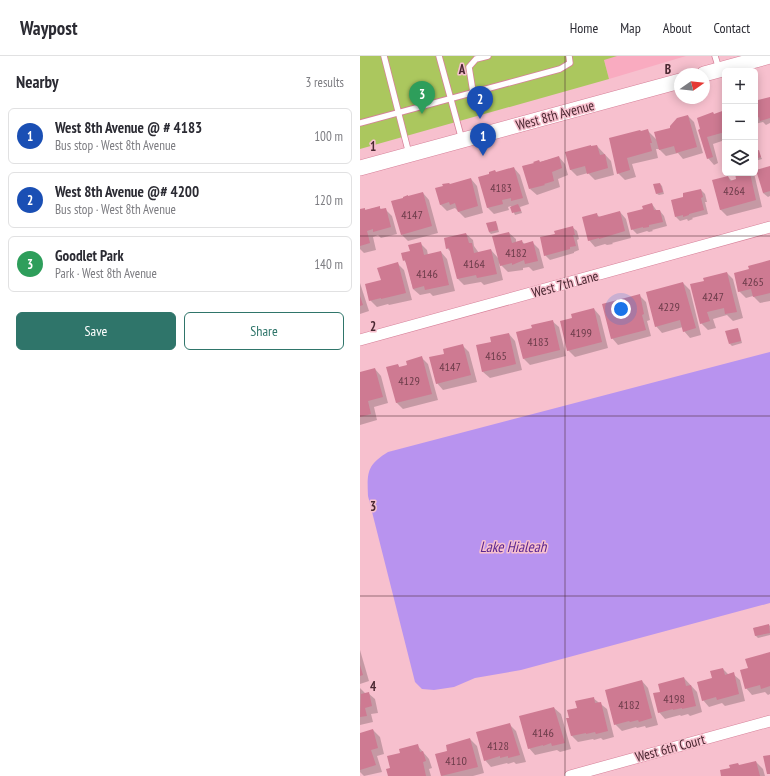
<!DOCTYPE html>
<meta charset="utf-8">
<style>
body{margin:0;font-family:"PT Sans Narrow",sans-serif;background:#f2f2f3;color:#2b2b33}
.controls{position:absolute;right:12px;top:12px;display:grid;overflow:hidden;border-radius:6px;box-shadow:0 2px 10px #0003}
.controls button{width:36px;height:36px;display:grid;place-items:center;padding:0;border:0;border-bottom:1px solid #e1e1e2;background:#fff;color:#2b2b33;font:20px sans-serif}
.compass{position:absolute;left:314px;top:12px;width:36px;height:36px;border-radius:50%;background:#fff;box-shadow:0 2px 10px #0003;rotate:76deg}
.you{position:absolute;left:261px;top:253px;width:14px;height:14px;margin:-10px;border:3px solid #fff;border-radius:50%;background:#1a73e8;box-shadow:0 0 0 6px #1a73e833}
.badge{display:grid;place-items:center;width:26px;height:26px;border-radius:50%;background:#2f756a;color:#fff;font-size:13px;font-weight:700}
.pin{position:absolute;translate:-50% -33px;filter:drop-shadow(0 1px 2px #0008)}
.pin::after{content:'';position:absolute;top:21px;width:14px;height:12px;background:inherit;clip-path:polygon(0 0,100% 0,50% 100%)}
.list{margin:0;padding:0;list-style:none}
h2{display:flex;justify-content:space-between;align-items:center;height:52px;margin:0;padding:0 16px;font-size:17px}
h2 small{font-size:13px;font-weight:400;color:#7c7c81}
.list li{display:grid;grid-template-columns:26px 1fr auto;gap:12px;align-items:center;box-sizing:border-box;height:56px;margin:0 8px 8px;padding:0 8px;border:1px solid #e1e1e2;border-radius:6px}
.list b{display:block;font-size:15px;white-space:nowrap}
.list p{margin:0;font-size:13px;white-space:nowrap;color:#7c7c81}
.list em{font-size:13px;font-style:normal;color:#7c7c81}
.actions{display:flex;gap:8px;padding:12px 16px}
.actions a{flex:1;padding:9px 0;border:1px solid #2f756a;border-radius:6px;text-align:center;font-size:14px;color:#2f756a}
.actions .main{background:#2f756a;color:#fff}
.icon{flex:none;width:22px;height:22px;fill:none;stroke:currentColor;stroke-width:2;stroke-linecap:round;stroke-linejoin:round}
.map{position:relative;flex:none;width:410px;height:720px;overflow:hidden}
header{display:flex;align-items:center;gap:24px;box-sizing:border-box;height:56px;padding:0 20px;background:#fff;border-bottom:1px solid #e1e1e2}
header strong{font-size:19px}
nav{display:flex;gap:22px;margin-inline-start:auto;font-size:14px}
main{display:flex}
aside{flex:1;background:#fff}
.map>svg:first-child{display:block}
</style>
<header>
<strong>Waypost</strong>
<nav><a>Home</a><a>Map</a><a>About</a><a>Contact</a></nav>
</header>
<main>
<aside>
<h2>Nearby<small>3 results</small></h2>
<ul class="list">
<li><span class="badge" style="background:#1a4fb4">1</span><div><b>West 8th Avenue @ # 4183</b><p>Bus stop · West 8th Avenue</p></div><em>100 m</em></li>
<li><span class="badge" style="background:#1a4fb4">2</span><div><b>West 8th Avenue @# 4200</b><p>Bus stop · West 8th Avenue</p></div><em>120 m</em></li>
<li><span class="badge" style="background:#2e9e5b">3</span><div><b>Goodlet Park</b><p>Park · West 8th Avenue</p></div><em>140 m</em></li>
</ul>
<div class="actions"><a class="main">Save</a><a>Share</a></div>
</aside>
<div class="map">
<svg width="410" height="720" viewBox="0 0 410 720">
<rect width="100%" height="100%" fill="#f7c0ce"/>
<polygon fill="#f9abc0" points="243,0 326,0 249,23"/>
<polygon fill="#abc75e" points="0,0 257,0 244,4 249,23 0,93"/>
<path fill="#b893ef" d="M410,296V547L161,614L115,622L94,631L74,634L62,633L55,626L8,440C7,416 7,409 28,396Z"/>
<g fill="#0003">
<polygon points="410,42 410,67 406,69 403,66 395,68 395,45 398,45"/>
<polygon points="365,55 365,84 353,88 358,107 354,109 348,102 339,74 354,59"/>
<polygon points="328,60 334,66 343,97 323,103 318,97 306,100 299,93 296,93 298,102 272,108 276,121 265,124 258,117 254,101 288,75 297,84"/>
<polygon points="237,90 251,105 254,119 235,124 228,117 217,120 210,113"/>
<polygon points="398,95 402,103 395,105 395,96"/>
<polygon points="199,101 205,108 208,119 198,123 200,131 177,139 170,133 180,106"/>
<polygon points="410,111 410,140 408,141 403,137"/>
<polygon points="154,112 160,119 169,148 160,151 162,157 155,159 151,150 148,151 149,154 134,158 128,152 119,122"/>
<polygon points="376,117 394,117 402,151 367,160 360,153 368,121 372,125 378,124"/>
<polygon points="111,123 117,130 123,157 105,162 95,152 87,155 80,148 90,129"/>
<polygon points="300,128 302,130 304,138 299,139 297,138"/>
<polygon points="341,134 345,138 347,146 345,146 348,158 332,162 333,163 328,165 327,163 320,165 316,161 325,142"/>
<polygon points="63,137 69,144 78,177 48,185 42,179"/>
<polygon points="292,148 297,155 300,155 304,160 307,170 292,174 293,175 289,176 287,175 277,178 272,173 284,154"/>
<polygon points="19,151 22,154 25,153 32,160 37,178 21,182 18,179 13,181 16,194 4,197 0,193 0,156 4,153 6,154"/>
<polygon points="260,156 266,163 271,182 252,187 253,188 247,189 245,188 235,191 229,184 237,159 240,161"/>
<polygon points="135,166 137,168 139,176 131,178 129,176"/>
<polygon points="212,171 217,175 219,183 217,184 219,194 214,196 214,197 190,204 185,199 196,178"/>
<polygon points="149,177 156,183 156,186 161,185 165,188 172,186 179,193 184,212 173,215 169,211 163,212 163,214 148,216 139,207 143,224 124,229 121,226 104,229 98,223 92,197 87,192 106,178 113,184 114,190 119,197 131,194 139,203"/>
<polygon points="60,187 67,194 68,199 81,196 87,203 95,235 73,240 70,237 60,239 53,233 47,208 44,204 51,195"/>
<polygon points="410,206 410,245 400,247 393,240 386,242 379,235"/>
<polygon points="38,208 44,214 52,244 29,249 28,248 17,251 10,244 22,225"/>
<polygon points="367,217 373,223 383,262 373,265 367,259 353,263 356,272 348,274 341,267 345,225"/>
<polygon points="0,227 9,255 0,258"/>
<polygon points="323,227 330,234 341,279 330,282 324,275 323,271 302,277 296,270"/>
<polygon points="279,239 286,246 290,264 287,265 291,280 258,289 252,282"/>
<polygon points="234,253 240,260 248,292 215,301 208,294 213,263"/>
<polygon points="192,265 199,271 206,300 170,309 164,303 173,273"/>
<polygon points="377,273 379,275 382,287 372,290 370,288"/>
<polygon points="149,278 155,285 162,314 130,322 123,316 132,286"/>
<polygon points="103,290 109,296 117,326 83,334 77,327 85,298"/>
<polygon points="62,302 68,308 78,344 43,353 36,346 38,309 40,312 49,309"/>
<polygon points="15,313 21,320 28,347 14,351 17,364 0,369 0,317"/>
<polygon points="409,569 410,570 410,579 398,582 396,580 394,572"/>
<polygon points="0,594 9,625 0,628"/>
<polygon points="410,597 410,638 408,639 405,636 392,639 386,632 389,613"/>
<polygon points="363,613 369,619 373,618 380,624 385,645 365,650 362,647 349,651 343,644 353,623"/>
<polygon points="324,622 337,636 342,656 330,660 328,658 321,660 320,659 305,663 299,656 301,636"/>
<polygon points="282,625 288,632 298,669 286,672 285,670 277,672 276,671 262,675 255,668"/>
<polygon points="0,632 6,638 8,637 15,643 18,657 11,658 13,666 0,669"/>
<polygon points="233,642 247,653 254,681 243,684 241,682 234,684 233,683 218,686 212,680 210,662 218,652"/>
<polygon points="194,652 201,658 211,693 200,696 197,694 175,699 169,692"/>
<polygon points="150,669 156,675 166,706 156,708 154,706 148,708 147,707 131,711 125,704"/>
<polygon points="13,674 20,681 24,698 17,700 22,716 4,720 0,716 0,678"/>
<polygon points="110,683 117,690 124,717 113,720 82,720 76,699 89,695"/>
<polygon points="57,689 69,703 72,712 69,713 71,720 29,720 31,712 41,698"/>
<polygon points="396,706 403,713 405,720 362,720 371,712"/>
</g>
<g fill="#ce7a92">
<polygon points="410,41 410,62 400,65 399,61 395,63 395,44 397,43 398,44"/>
<polygon points="365,54 365,76 347,81 353,101 347,103 338,74 340,73 337,62 353,56 354,58"/>
<polygon points="328,59 337,91 316,97 314,90 299,94 294,76 310,72 310,70 317,62"/>
<polygon points="288,73 292,87 290,87 292,95 267,102 270,114 257,118 249,82 280,74 281,75"/>
<polygon points="231,89 231,90 237,89 240,99 245,98 248,112 227,118 225,110 210,114 205,96"/>
<polygon points="399,94 401,101 395,103 395,95"/>
<polygon points="199,100 202,112 192,116 194,125 184,128 185,129 169,133 162,110 174,107 173,106 179,104 180,106"/>
<polygon points="410,110 410,135 403,137 396,114"/>
<polygon points="154,111 163,142 151,145 151,142 142,144 143,148 127,152 118,121 129,118 129,116 135,114 136,116"/>
<polygon points="375,117 390,117 396,144 360,154 352,124 368,120 370,125 376,123"/>
<polygon points="111,122 118,150 98,156 95,147 90,149 89,146 80,149 75,132 83,130 82,128 89,127 90,128"/>
<polygon points="300,127 303,136 296,138 293,128"/>
<polygon points="341,133 343,141 341,142 344,154 329,158 329,159 323,161 323,159 315,161 311,144 323,141 323,137"/>
<polygon points="63,136 72,170 41,179 31,145 43,142 43,141 48,139 48,140"/>
<polygon points="292,147 294,154 300,154 303,166 289,169 289,171 283,172 283,171 271,174 267,157 283,153 282,150"/>
<polygon points="158,148 161,155 152,157 150,151"/>
<polygon points="20,150 20,153 26,152 31,171 13,176 13,173 7,175 10,187 0,190 0,153 5,152 5,154"/>
<polygon points="260,155 265,175 239,183 239,182 228,185 222,161 237,157 238,161"/>
<polygon points="136,165 138,174 129,176 126,167"/>
<polygon points="213,170 215,179 213,179 216,190 210,191 210,193 184,200 180,181 195,178 194,175"/>
<polygon points="149,176 152,187 162,184 163,188 173,185 178,205 165,208 164,204 152,209 152,207 140,210 132,180"/>
<polygon points="106,177 109,187 112,187 114,197 131,193 137,218 117,222 116,219 97,223 89,192 86,193 84,182"/>
<polygon points="61,186 64,199 81,195 89,229 65,234 64,230 53,233 45,204 43,205 41,197 50,195 48,189"/>
<polygon points="410,204 410,237 393,241 391,233 378,236 374,217 389,213 388,210"/>
<polygon points="38,206 46,237 21,243 21,242 9,245 5,228 21,224 17,212"/>
<polygon points="367,216 377,256 365,258 364,252 347,256 350,265 340,268 330,228 344,225 343,222"/>
<polygon points="323,226 336,272 323,276 320,264 295,271 286,236"/>
<polygon points="280,238 284,258 282,259 286,274 251,283 242,248"/>
<polygon points="0,240 3,249 0,250"/>
<polygon points="234,252 242,286 207,295 200,265 212,262 211,258"/>
<polygon points="193,264 200,294 163,303 156,276 172,272 171,269"/>
<polygon points="378,272 381,285 369,288 365,275"/>
<polygon points="149,277 156,308 122,316 116,289 131,286 130,281"/>
<polygon points="103,288 111,319 76,328 69,301 84,298 83,293"/>
<polygon points="62,300 72,338 36,347 26,311 38,308 39,311 47,309 46,305"/>
<polygon points="15,312 23,341 8,345 11,358 0,361 0,316"/>
<polygon points="409,568 410,577 395,580 393,572"/>
<polygon points="410,596 410,630 401,633 400,629 385,633 380,614 388,612 385,603"/>
<polygon points="0,609 3,619 0,620"/>
<polygon points="363,612 365,619 374,616 379,638 357,644 356,641 342,645 337,626 352,622 350,615"/>
<polygon points="324,621 326,630 331,629 336,650 322,653 322,652 313,654 313,653 298,657 293,637 300,636 298,628"/>
<polygon points="282,624 292,662 279,666 278,664 270,666 269,665 254,669 245,634"/>
<polygon points="1,634 1,638 9,636 12,650 5,652 7,660 0,661"/>
<polygon points="234,641 235,647 241,646 248,675 236,678 235,676 226,678 226,677 211,680 206,662 209,662 207,654 217,652 215,645"/>
<polygon points="194,651 205,687 192,690 191,687 183,690 183,689 168,693 159,660"/>
<polygon points="150,667 160,699 148,702 148,700 140,702 140,700 124,705 116,676"/>
<polygon points="13,673 18,692 11,694 16,709 0,714 0,677"/>
<polygon points="110,682 118,711 81,720 75,698 87,695 86,689"/>
<polygon points="58,688 60,696 63,695 66,705 63,706 66,720 28,720 26,713 30,712 27,700 40,697 39,693"/>
<polygon points="410,699 410,718 407,718 403,700"/>
<polygon points="396,705 400,720 361,720 360,714 370,712 369,709 378,707 379,709"/>
</g>
<g fill="none" stroke-linecap="round" stroke-linejoin="round">
<defs>
<g id="lane">
<polyline points="24,0 49,98"/>
<polyline points="79,0 102,84"/>
<polyline points="355,0 359,13"/>
<polyline points="113,36 109,11 116,3 128,0"/>
<polyline points="0,67 200,13 210,7 209,0"/>
</g>
<g id="street">
<polyline points="0,284 410,171"/>
<polyline points="210,720 410,665"/>
</g>
<g id="secondary">
<polyline points="344,18 410,0"/>
<polyline points="0,112 320,25"/>
</g>
</defs>
<use href="#lane" stroke="#d68099" stroke-width="7"/>
<use href="#street" stroke="#d68099" stroke-width="12"/>
<use href="#secondary" stroke="#d68099" stroke-width="16"/>
<use href="#lane" stroke="#fff" stroke-width="5.5"/>
<use href="#street" stroke="#fff" stroke-width="11"/>
<use href="#secondary" stroke="#fff" stroke-width="15"/>
</g>
<path fill="none" stroke="#4b2832" stroke-width="1" stroke-opacity="0.55" d="M205,0V720M0,180H410M0,360H410M0,540H410"/>
<g text-anchor="middle" dominant-baseline="central" stroke-width="3" stroke-linejoin="round" paint-order="stroke">
<g font-size="12" fill="#6c3c4a">
<text x="141" y="131">4183</text>
<text x="374" y="134">4264</text>
<text x="52" y="158">4147</text>
<text x="156" y="196">4182</text>
<text x="114" y="207">4164</text>
<text x="67" y="217">4146</text>
<text x="393" y="225">4265</text>
<text x="353" y="240">4247</text>
<text x="309" y="250">4229</text>
<text x="221" y="276">4199</text>
<text x="178" y="285">4183</text>
<text x="136" y="299">4165</text>
<text x="90" y="310">4147</text>
<text x="49" y="324">4129</text>
<text x="314" y="642">4198</text>
<text x="269" y="648">4182</text>
<text x="183" y="676">4146</text>
<text x="138" y="689">4128</text>
<text x="96" y="704">4110</text>
</g>
<g font-size="14" fill="#4b2832" stroke="#f7c0ce">
<text transform="translate(195 59) rotate(-15)">West 8th Avenue</text>
<text transform="translate(205 228) rotate(-15)">West 7th Lane</text>
<text transform="translate(310 692) rotate(-15)">West 6th Court</text>
</g>
<g font-size="15" font-style="italic" fill="#5b2691" stroke="#f7c0ce">
<text x="153" y="490">Lake Hialeah</text>
</g>
</g>
<g font-size="13" text-anchor="middle" font-weight="bold" fill="#4b2832" stroke="#f7c0ce" stroke-width="3" stroke-linejoin="round" paint-order="stroke">
<text x="102" y="18">A</text>
<text x="308" y="18">B</text>
<text x="13" y="95">1</text>
<text x="13" y="275">2</text>
<text x="13" y="455">3</text>
<text x="13" y="635">4</text>
</g>
</svg>
<div class="controls">
<button>+</button>
<button>−</button>
<button><svg class="icon" aria-label="layers" viewBox="0 0 24 24"><path d="M12 4l9 5-9 5-9-5zM3 14l9 5 9-5"/></svg></button>
</div>
<svg class="compass" viewBox="-18 -18 36 36"><path d="M0-13l5 13h-10z" fill="#e53935"/><path d="M0 13l5-13h-10z" fill="#7c7c81"/></svg>
<div class="you"></div>
<div class="pin badge" style="left:123px;top:100px;background:#1a4fb4">1</div>
<div class="pin badge" style="left:120px;top:63px;background:#1a4fb4">2</div>
<div class="pin badge" style="left:62px;top:58px;background:#2e9e5b">3</div>
</div>
</main>
